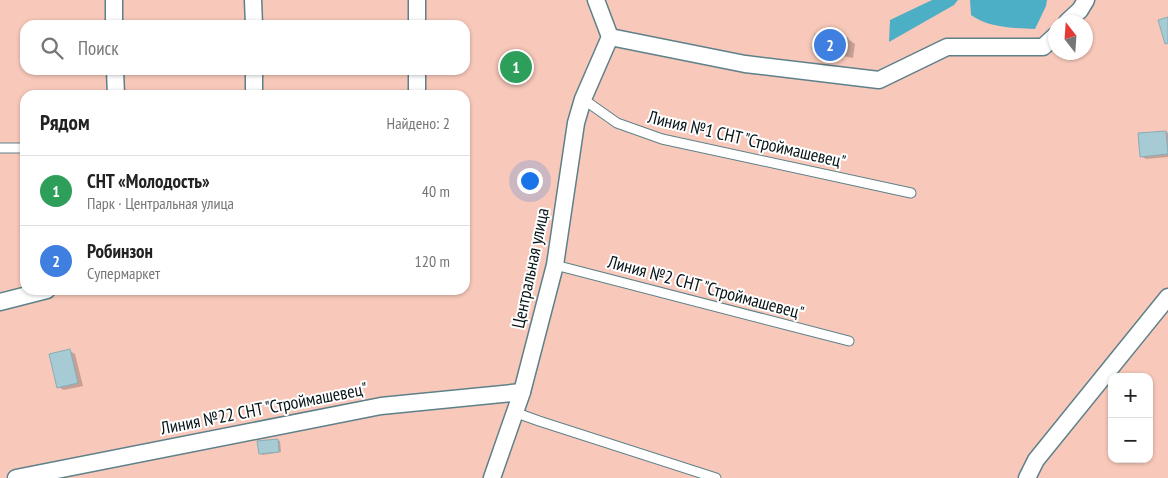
<!DOCTYPE html>
<html lang="ru">
<meta charset="utf-8">
<style>
body{margin:0;font-family:"PT Sans Narrow",sans-serif;background:#f6f6f6;color:#222}
.controls{position:absolute;right:15px;bottom:15px;display:grid;overflow:hidden;border-radius:10px;box-shadow:0 1px 4px #0004}
.controls button{width:45px;height:45px;display:grid;place-items:center;padding:0;border:0;border-bottom:1px solid #e0e0e0;background:#fff;color:#222;font:25px sans-serif}
.compass{position:absolute;left:1048px;top:15px;width:45px;height:45px;border-radius:50%;background:#fff;box-shadow:0 1px 4px #0004;rotate:343deg}
.you{position:absolute;left:529px;top:180px;width:18px;height:18px;margin:-12px;border:4px solid #fff;border-radius:50%;background:#1a73e8;box-shadow:0 0 0 8px #1a73e833}
.badge{display:grid;place-items:center;width:32px;height:32px;border-radius:50%;background:#7c3aed;color:#fff;font-size:16px;font-weight:700}
.pin{position:absolute;translate:-50% -50%;border:2px solid #fff;box-shadow:0 1px 5px #0006}
.list{margin:0;padding:0;list-style:none}
h2{display:flex;justify-content:space-between;align-items:center;height:65px;margin:0;padding:0 20px;font-size:21px}
h2 small{font-size:16px;font-weight:400;color:#767676}
.list li{display:grid;grid-template-columns:32px 1fr auto;gap:15px;align-items:center;box-sizing:border-box;height:70px;padding:0 20px;border-top:1px solid #e0e0e0}
.list b{display:block;font-size:19px;white-space:nowrap}
.list p{margin:0;font-size:16px;white-space:nowrap;color:#767676}
.list em{font-size:16px;font-style:normal;color:#767676}
.icon{flex:none;width:28px;height:28px;fill:none;stroke:currentColor;stroke-width:2;stroke-linecap:round;stroke-linejoin:round}
.map{position:relative;flex:none;width:1168px;height:478px;overflow:hidden}
.search{position:absolute;background:#fff;box-shadow:0 1px 4px #0004;left:20px;top:20px;width:450px;height:55px;display:flex;align-items:center;gap:12px;box-sizing:border-box;padding:0 18px;border-radius:15px;color:#767676;font-size:19px}
.panel{position:absolute;background:#fff;box-shadow:0 1px 4px #0004;left:20px;top:90px;width:450px;height:205px;border-radius:15px}
.map>svg:first-child{display:block}
</style>
<div class="map">
<svg width="1168" height="478" viewBox="0 0 1168 478">
<rect width="100%" height="100%" fill="#e0f7fd"/>
<path fill="#f8c9ba" fill-rule="evenodd" d="M0,0H1168V478H0ZM1056,22H1086V52H1056ZM25,25H465V70H25ZM25,95H465V290H25ZM1112,377H1149V459H1112Z"/>
<g fill="#4cafc6">
<polygon points="932,0 958,0 954,5 889,42 890,20"/>
<path d="M970,0H1047L1046,6L1035,29C1013,28 989,28 971,15Z"/>
</g>
<g fill="#0003">
<polygon points="848,39 855,44 853,58 822,52 814,48"/>
<polygon points="1166,132 1168,133 1168,157 1146,159 1141,156"/>
<polygon points="70,351 75,354 83,386 64,390 58,387"/>
<polygon points="277,440 280,441 281,452 263,455 260,453"/>
</g>
<g fill="#a6cbd5" stroke="#89adb6">
<polygon points="1168,17 1168,43 1165,44 1158,20"/>
<polygon points="815,34 848,38 846,54 812,49"/>
<polygon points="1166,131 1168,154 1140,157 1138,133"/>
<polygon points="70,349 78,383 57,388 49,354"/>
<polygon points="278,439 279,452 259,454 257,441"/>
</g>
<g fill="none" stroke-linecap="round" stroke-linejoin="round">
<defs>
<g id="service">
<polyline points="583,99 617,123 662,139 911,193"/>
<polyline points="0,148 25,148"/>
<polyline points="555,265 849,341"/>
<polyline points="514,412 539,421 716,478"/>
</g>
<g id="minor">
<polyline points="114,0 114,25"/>
<polyline points="253,0 254,25"/>
<polyline points="596,0 610,37"/>
<polyline points="1067,22 1080,10 1086,0"/>
<polyline points="417,25 417,0"/>
<polyline points="610,37 745,64 879,80 947,47 1043,47 1056,35"/>
<polyline points="115,70 116,95"/>
<polyline points="254,70 254,95"/>
<polyline points="417,95 417,70"/>
<polyline points="0,302 47,290"/>
<polyline points="16,478 381,406 522,392"/>
<polyline points="492,478 522,392 555,265 576,123 583,99 610,37"/>
<polyline points="1027,478 1036,460 1168,297"/>
</g>
</defs>
<use href="#service" stroke="#5e8089" stroke-width="11"/>
<use href="#minor" stroke="#5e8089" stroke-width="19"/>
<use href="#service" stroke="#fff" stroke-width="9"/>
<use href="#minor" stroke="#fff" stroke-width="16"/>
</g>
<g text-anchor="middle" dominant-baseline="central" stroke-width="4" stroke-linejoin="round" paint-order="stroke">
<g font-size="18" fill="#071418" stroke="#fff">
<text transform="translate(747 139) rotate(13)">Линия №1 СНТ "Строймашевец"</text>
<text transform="translate(530 268) rotate(-78)">Центральная улица</text>
<text transform="translate(706 287) rotate(15)">Линия №2 СНТ "Строймашевец"</text>
<text transform="translate(264 408) rotate(-11)">Линия №22 СНТ "Строймашевец"</text>
</g>
</g>
</svg>
<div class="controls">
<button>+</button>
<button>−</button>
</div>
<svg class="compass" viewBox="-18 -18 36 36"><path d="M0-13l5 13h-10z" fill="#e53935"/><path d="M0 13l5-13h-10z" fill="#767676"/></svg>
<div class="you"></div>
<div class="pin badge" style="left:516px;top:67px;background:#2e9e5b">1</div>
<div class="pin badge" style="left:830px;top:45px;background:#3f7fe0">2</div>
<div class="search"><svg class="icon" aria-label="search" viewBox="0 0 24 24"><circle cx="10" cy="10" r="6"/><path d="M15 15l6 6"/></svg>Поиск</div>
<section class="panel">
<h2>Рядом<small>Найдено: 2</small></h2>
<ul class="list">
<li><span class="badge" style="background:#2e9e5b">1</span><div><b>СНТ «Молодость»</b><p>Парк · Центральная улица</p></div><em>40 m</em></li>
<li><span class="badge" style="background:#3f7fe0">2</span><div><b>Робинзон</b><p>Супермаркет</p></div><em>120 m</em></li>
</ul>
</section>
</div>
